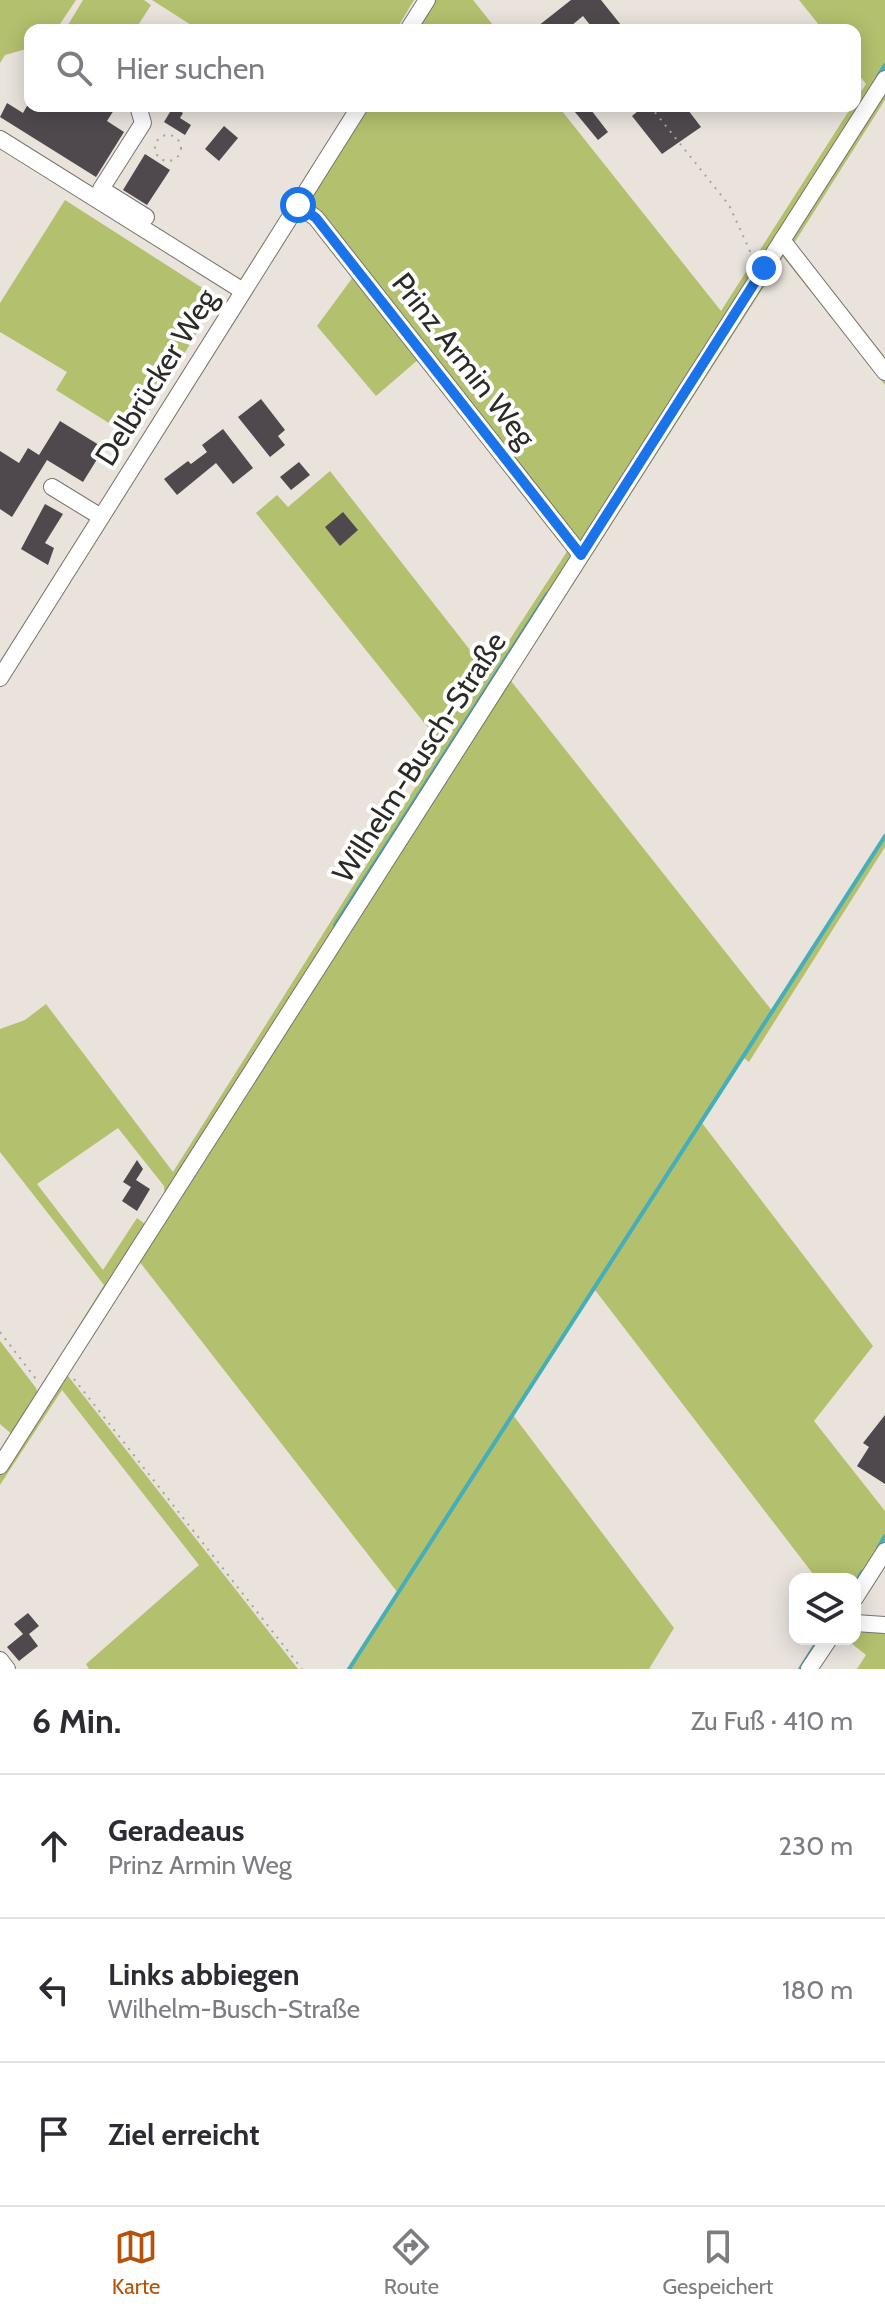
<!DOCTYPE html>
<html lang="de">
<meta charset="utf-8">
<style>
body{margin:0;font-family:Cabin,sans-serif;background:#f7f7f7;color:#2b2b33}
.controls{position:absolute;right:24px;bottom:24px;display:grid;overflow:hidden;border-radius:16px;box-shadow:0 4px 20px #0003}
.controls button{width:72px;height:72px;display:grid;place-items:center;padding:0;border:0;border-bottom:2px solid #e1e1e2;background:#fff;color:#2b2b33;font:40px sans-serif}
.stop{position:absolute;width:24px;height:24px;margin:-18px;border:6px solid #1a73e8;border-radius:50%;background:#fff}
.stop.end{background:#1a73e8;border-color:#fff;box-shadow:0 2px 8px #0008}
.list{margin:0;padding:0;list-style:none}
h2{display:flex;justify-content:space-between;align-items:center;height:104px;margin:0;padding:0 32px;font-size:34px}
h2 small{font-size:26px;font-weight:400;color:#7c7c81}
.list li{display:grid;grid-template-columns:52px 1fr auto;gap:24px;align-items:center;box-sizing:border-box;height:144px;padding:0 32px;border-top:2px solid #e1e1e2}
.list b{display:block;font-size:30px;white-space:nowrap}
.list p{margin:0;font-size:26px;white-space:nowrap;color:#7c7c81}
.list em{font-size:26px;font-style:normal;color:#7c7c81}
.icon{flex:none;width:44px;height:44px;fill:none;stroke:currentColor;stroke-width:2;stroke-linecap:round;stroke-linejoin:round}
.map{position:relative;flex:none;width:885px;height:1669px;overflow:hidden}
.search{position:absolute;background:#fff;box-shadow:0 4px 20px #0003;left:24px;right:24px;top:24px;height:88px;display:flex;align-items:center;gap:20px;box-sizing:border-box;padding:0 28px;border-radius:16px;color:#7c7c81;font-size:30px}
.sheet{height:536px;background:#fff}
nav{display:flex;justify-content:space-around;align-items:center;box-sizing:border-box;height:112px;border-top:2px solid #e1e1e2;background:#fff;font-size:22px;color:#7c7c81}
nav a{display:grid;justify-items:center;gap:4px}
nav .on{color:#b45309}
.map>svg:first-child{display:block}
</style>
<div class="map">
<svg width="885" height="1669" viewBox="0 0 885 1669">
<rect width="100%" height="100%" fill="#e9e3dc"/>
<g fill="#b3c06e">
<polygon points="0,0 76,0 56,30 30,30 30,48 5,55 0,63"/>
<polygon points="83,0 144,0 151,5 135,30 65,30"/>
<polygon points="152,0 414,0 396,30 199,30"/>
<polygon points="433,0 473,0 497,30 414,30"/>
<polygon points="799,0 885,0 885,100 791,248 789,244 582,548 308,197 366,106 558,106 721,311 866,84 855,70 855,30 823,30"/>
<polygon points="65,200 218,298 133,438 56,390 67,372 0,332 0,303"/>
<polygon points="779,250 885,376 885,385 783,257 511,681 773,1012 885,836 885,847 749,1062 744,1058 702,1123 873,1346 814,1421 885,1511 885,1542 855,1589 855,1579 817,1579 595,1290 513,1415 674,1628 649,1669 349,1669 398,1593 139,1261 464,753"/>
<polygon points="356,273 420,358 376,396 317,326"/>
<polygon points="330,471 488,673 568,550 575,559 165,1200 164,1186 118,1128 37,1184 103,1270 137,1218 149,1227 66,1358 62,1353 104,1285 0,1152 0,1029 25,1020 46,1004 173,1172 442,745 256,513 277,495 288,507"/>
<polygon points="0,1341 36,1388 39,1398 15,1437 0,1424"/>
<polygon points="63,1376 68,1376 298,1669 89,1669 86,1664 199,1565 62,1390 0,1485 0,1475"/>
<polygon points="855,1630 885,1632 885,1669 857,1669 866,1655 846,1639 855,1639"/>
</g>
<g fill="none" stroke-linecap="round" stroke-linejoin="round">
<g stroke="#44aeba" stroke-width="4">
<polyline points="878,76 885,65"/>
<polyline points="335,925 547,594"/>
<polyline points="878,1548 885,1536"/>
<polyline points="855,1583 862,1572"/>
<polyline points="349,1669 885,836"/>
<polyline points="800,1669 819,1639"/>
</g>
</g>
<g fill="#4f494e">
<polygon points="571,0 601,0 625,30 594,30 583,16 566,30 533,30"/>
<polygon points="7,103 23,113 27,106 108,106 114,110 107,121 124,132 96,177 0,117"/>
<polygon points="570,106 588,106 608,132 598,140"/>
<polygon points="644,106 685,106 701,127 662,154 632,116"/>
<polygon points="173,107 183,113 180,118 191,125 185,135 164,122"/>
<polygon points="224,126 238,138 219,161 205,149"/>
<polygon points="145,154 170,170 147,205 123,190"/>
<polygon points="261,399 285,430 278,436 285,445 270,457 238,417"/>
<polygon points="60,421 104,448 83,482 47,460 12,517 0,509 0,451 19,463 28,448 39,455"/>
<polygon points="223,429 253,468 233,484 216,463 177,495 164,479 188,461 191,464 207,452 202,445"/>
<polygon points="299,462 310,475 291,490 280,477"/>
<polygon points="45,504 63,514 45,543 54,548 48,565 21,549"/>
<polygon points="343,512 358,530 340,546 325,527"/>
<polygon points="137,1160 143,1169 136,1180 150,1189 137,1211 122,1201 131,1187 123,1182"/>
<polygon points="885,1415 885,1484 857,1466 869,1447 863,1443"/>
<polygon points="28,1613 39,1626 29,1634 38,1646 19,1661 7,1647 23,1634 14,1624"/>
</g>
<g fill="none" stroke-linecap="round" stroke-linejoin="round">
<defs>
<g id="minor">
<polyline points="408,30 427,0"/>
<polyline points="138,106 143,123 101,189 146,217"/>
<polyline points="0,139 243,291"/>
<polyline points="298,205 316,218 581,555"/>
<polyline points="782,240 885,372"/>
<polyline points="52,487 101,517"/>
<polyline points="0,678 360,106"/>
<polyline points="0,1466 885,79"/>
<polyline points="855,1598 885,1551"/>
<polyline points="855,1623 885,1625"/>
<polyline points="0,1660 7,1669"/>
<polyline points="809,1669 829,1639"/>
</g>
</defs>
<use href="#minor" stroke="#79746e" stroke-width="18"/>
<g stroke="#a8a39e" stroke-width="2" stroke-dasharray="2 6" stroke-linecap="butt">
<polyline points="650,106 729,205 754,260"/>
<circle cx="168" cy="148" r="13"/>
<polyline points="0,1332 36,1379"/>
<polyline points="74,1379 302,1669"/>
</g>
<use href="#minor" stroke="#fff" stroke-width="16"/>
</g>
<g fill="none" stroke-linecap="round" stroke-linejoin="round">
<polyline stroke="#1a73e8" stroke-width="10" points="298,205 316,218 581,555 764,268"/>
</g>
<g text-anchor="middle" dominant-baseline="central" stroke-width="8" stroke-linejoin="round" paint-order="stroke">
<g font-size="30" fill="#2c2a27" stroke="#fff">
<text transform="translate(464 360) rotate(52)">Prinz Armin Weg</text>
<text transform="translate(156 377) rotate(-58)">Delbrücker Weg</text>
<text transform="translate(419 757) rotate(-57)">Wilhelm-Busch-Straße</text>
</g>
</g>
</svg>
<div class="controls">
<button><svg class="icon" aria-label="layers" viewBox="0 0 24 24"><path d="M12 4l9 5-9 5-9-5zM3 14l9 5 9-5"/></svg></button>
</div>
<div class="stop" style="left:298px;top:205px"></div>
<div class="stop end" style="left:764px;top:268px"></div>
<div class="search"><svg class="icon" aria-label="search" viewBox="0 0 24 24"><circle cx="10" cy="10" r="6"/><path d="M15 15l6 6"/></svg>Hier suchen</div>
</div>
<section class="sheet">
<h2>6 Min.<small>Zu Fuß · 410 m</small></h2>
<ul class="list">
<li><svg class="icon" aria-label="ahead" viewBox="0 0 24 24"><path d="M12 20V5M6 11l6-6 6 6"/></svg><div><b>Geradeaus</b><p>Prinz Armin Weg</p></div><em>230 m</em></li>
<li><svg class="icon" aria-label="left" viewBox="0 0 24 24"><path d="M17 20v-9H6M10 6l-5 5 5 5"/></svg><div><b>Links abbiegen</b><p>Wilhelm-Busch-Straße</p></div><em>180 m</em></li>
<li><svg class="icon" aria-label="arrive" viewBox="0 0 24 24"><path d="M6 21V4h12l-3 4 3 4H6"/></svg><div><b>Ziel erreicht</b></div></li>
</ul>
</section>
<nav>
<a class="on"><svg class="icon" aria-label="map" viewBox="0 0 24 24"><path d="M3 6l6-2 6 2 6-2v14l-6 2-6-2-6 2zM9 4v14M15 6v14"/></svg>Karte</a>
<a><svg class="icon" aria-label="directions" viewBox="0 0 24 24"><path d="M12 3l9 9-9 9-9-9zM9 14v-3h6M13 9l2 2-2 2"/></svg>Route</a>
<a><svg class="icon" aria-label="saved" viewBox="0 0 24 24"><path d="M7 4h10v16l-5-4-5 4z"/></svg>Gespeichert</a>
</nav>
